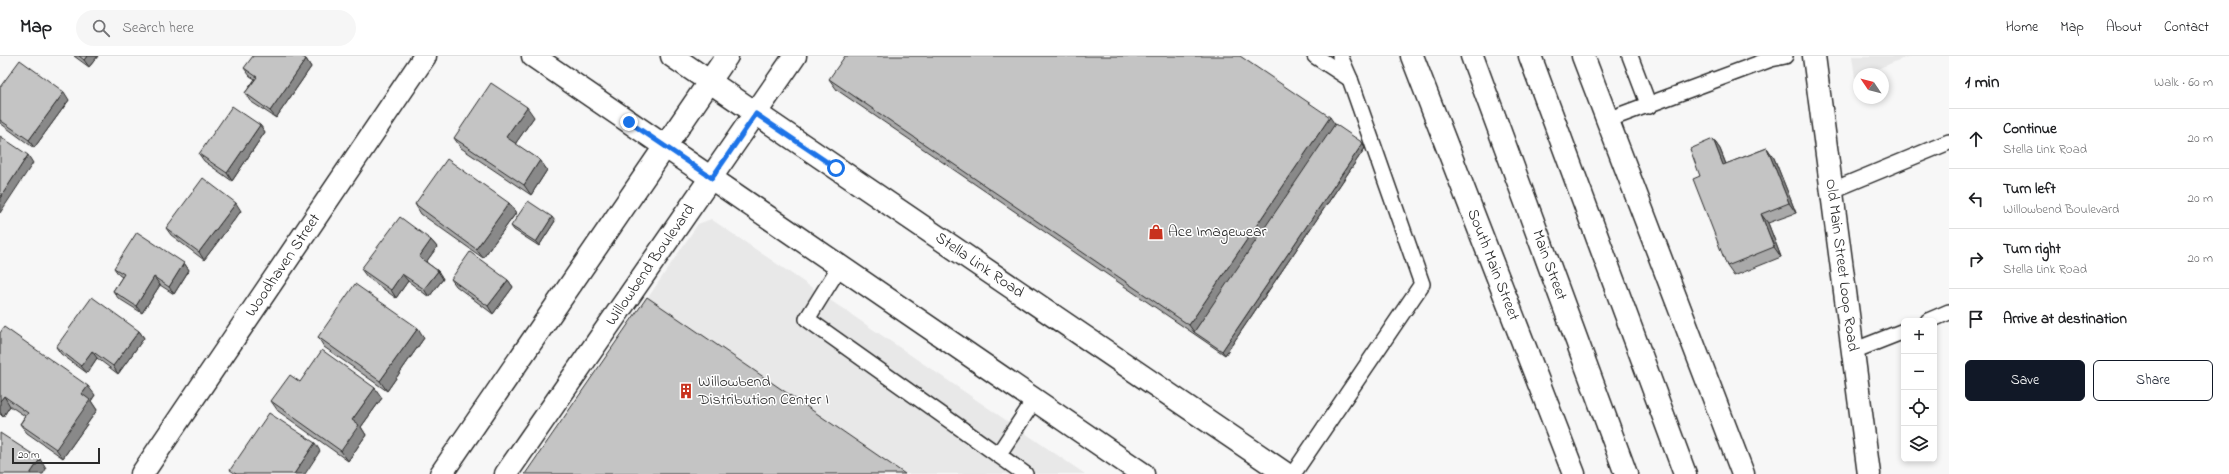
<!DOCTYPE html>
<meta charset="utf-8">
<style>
body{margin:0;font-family:"Indie Flower",sans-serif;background:#f6f6f6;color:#202124}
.controls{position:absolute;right:12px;bottom:12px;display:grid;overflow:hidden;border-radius:6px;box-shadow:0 2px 6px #0003}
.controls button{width:36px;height:36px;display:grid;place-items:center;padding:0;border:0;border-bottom:1px solid #e0e0e0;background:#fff;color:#202124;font:20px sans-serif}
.compass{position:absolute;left:1853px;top:12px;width:36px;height:36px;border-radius:50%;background:#fff;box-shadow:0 2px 6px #0003;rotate:305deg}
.scale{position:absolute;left:12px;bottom:10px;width:88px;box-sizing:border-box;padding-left:4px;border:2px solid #2b2b2b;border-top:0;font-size:11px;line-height:14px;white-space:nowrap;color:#2b2b2b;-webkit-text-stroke:3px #fff;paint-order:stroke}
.stop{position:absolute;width:12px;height:12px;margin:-9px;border:3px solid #1a73e8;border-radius:50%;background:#fff}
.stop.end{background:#1a73e8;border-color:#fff;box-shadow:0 1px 4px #0008}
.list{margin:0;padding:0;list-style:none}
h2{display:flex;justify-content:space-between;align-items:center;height:52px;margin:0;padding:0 16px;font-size:17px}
h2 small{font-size:13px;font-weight:400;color:#757577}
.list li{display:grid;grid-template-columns:26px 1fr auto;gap:12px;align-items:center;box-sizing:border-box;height:60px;padding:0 16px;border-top:1px solid #e0e0e0}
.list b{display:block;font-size:15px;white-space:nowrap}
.list p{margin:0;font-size:13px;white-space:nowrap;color:#757577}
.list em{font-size:13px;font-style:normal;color:#757577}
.actions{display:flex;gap:8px;padding:12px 16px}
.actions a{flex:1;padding:9px 0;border:1px solid #111827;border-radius:6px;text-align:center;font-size:14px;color:#111827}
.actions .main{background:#111827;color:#fff}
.icon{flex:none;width:22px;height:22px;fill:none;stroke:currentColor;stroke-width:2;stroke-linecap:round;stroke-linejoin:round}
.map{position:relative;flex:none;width:1949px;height:418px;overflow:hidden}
header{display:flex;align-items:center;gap:24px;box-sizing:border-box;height:56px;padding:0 20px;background:#fff;border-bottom:1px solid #e0e0e0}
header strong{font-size:19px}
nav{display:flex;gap:22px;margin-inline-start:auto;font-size:14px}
.search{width:280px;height:36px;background:#f6f6f6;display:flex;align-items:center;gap:10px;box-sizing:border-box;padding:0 14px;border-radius:22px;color:#757577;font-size:15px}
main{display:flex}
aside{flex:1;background:#fff}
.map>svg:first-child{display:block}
</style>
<header>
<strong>Map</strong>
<div class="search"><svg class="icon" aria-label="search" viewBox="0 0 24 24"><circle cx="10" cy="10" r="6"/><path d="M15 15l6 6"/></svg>Search here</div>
<nav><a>Home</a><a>Map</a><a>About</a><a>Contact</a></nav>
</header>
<main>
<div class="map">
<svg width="1949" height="418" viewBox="0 0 1949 418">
<rect width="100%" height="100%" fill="#f7f7f7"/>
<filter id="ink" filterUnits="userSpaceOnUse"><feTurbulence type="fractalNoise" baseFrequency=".025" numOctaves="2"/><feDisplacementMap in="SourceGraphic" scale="8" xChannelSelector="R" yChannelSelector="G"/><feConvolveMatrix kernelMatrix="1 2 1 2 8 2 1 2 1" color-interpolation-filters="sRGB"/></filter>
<g filter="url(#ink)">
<g fill="#e8e8e8">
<polygon points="1852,0 1909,0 1865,18 1859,18 1859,21 1855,22"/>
<polygon points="711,163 1085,418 528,418 698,168"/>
</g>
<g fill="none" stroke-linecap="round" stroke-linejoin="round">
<defs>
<g id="service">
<polyline points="1315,0 1350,23 1340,0"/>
<polyline points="1630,0 1649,50"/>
<polyline points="1607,64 1771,3 1785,0"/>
<polyline points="1833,134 1949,86"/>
<polyline points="840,210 807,263 1025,418"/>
<polyline points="1928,265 1949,256"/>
<polyline points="1853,295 1904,275"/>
<polyline points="998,399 1035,343"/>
<polyline points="1293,418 1422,228 1350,23"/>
</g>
<g id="minor">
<path id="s1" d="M1814,0L1869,418"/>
<path id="s2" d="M142,418L425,0"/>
</g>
<g id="secondary">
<polyline points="533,0 1143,418"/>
<path id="s3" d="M672,0L1286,418"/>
<path id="s4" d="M1412,0L1574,418"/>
<polyline points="1583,0 1743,418"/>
<polyline points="441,418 727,0"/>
<path id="s5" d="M506,418L795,0"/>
</g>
<g id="trunk">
<path id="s6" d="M1472,0L1626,418"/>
<polyline points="1530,0 1685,418"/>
</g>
</defs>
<use href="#service" stroke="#2b2b2b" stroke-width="18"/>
<use href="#minor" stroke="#2b2b2b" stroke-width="25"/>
<use href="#secondary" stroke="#2b2b2b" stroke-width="25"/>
<use href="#trunk" stroke="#2b2b2b" stroke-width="25"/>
<use href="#service" stroke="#fff" stroke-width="15"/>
<use href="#minor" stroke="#fff" stroke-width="22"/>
<use href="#secondary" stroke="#fff" stroke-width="22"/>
<use href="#trunk" stroke="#fff" stroke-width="22"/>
</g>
<g fill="#a9a9a9" stroke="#2b2b2b">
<polygon points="74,0 98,0 89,11"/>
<polygon points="306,3 311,11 276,62 250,45 245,37 255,23 250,20 244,12"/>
<polygon points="829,23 1335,68 1365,92 1225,299 837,34"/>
<polygon points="0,31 69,44 34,92 0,67"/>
<polygon points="534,61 515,88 540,104 547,114 531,139 461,92 454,82"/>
<polygon points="260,69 265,76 232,125 204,105 199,98"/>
<polygon points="1713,83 1720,93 1726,108 1767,92 1774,102 1796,157 1768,167 1781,201 1734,220 1727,210 1700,120"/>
<polygon points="509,147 516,157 483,202 421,158 415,148"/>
<polygon points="241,155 204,204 171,179 166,172"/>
<polygon points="555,165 539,190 514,174 511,170"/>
<polygon points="431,184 437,191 426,206 438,215 443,223 429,241 408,225 396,242 367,221 361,213"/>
<polygon points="184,207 189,214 174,238 160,229 142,257 118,242 113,235 122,221 119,219 114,212"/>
<polygon points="451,223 508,224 513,231 493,258 456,230"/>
<polygon points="139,275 144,282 118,318 97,302 87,317 61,298 56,291"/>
<polygon points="0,277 95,339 91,345 97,354 63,402 27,377 20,368 25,360 10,350 3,361 0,358"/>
<polygon points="318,281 424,282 387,335 324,291"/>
<polygon points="300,326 382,342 361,371 366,379 348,405 278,355 271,345"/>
</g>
<g fill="#898989" stroke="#2b2b2b">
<polygon points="87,0 98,0 89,11 84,4"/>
<polygon points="306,3 311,11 276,62 270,55"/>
<polygon points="64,36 69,44 34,92 29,84"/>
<polygon points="527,51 534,61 513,91 506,81"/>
<polygon points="1330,61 1338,73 1194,276 1189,269"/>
<polygon points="260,69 265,76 232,125 227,117"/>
<polygon points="1713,83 1720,93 1730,119 1723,109"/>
<polygon points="1363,87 1365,92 1225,299 1222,295"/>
<polygon points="1767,92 1774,102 1796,157 1789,147"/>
<polygon points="28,99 33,107 0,157 0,142"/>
<polygon points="540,104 547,114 531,139 524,129"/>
<polygon points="236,147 241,155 204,204 199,196"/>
<polygon points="509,147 516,157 483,202 476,193"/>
<polygon points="1761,158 1768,167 1781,201 1774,191"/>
<polygon points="552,161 555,165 539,190 536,186"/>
<polygon points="431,184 437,191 424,209 419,201"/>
<polygon points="184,207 189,214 174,238 169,231"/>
<polygon points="438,215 443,223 429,241 424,233"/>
<polygon points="402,218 408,225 396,242 391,234"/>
<polygon points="154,221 160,229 142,257 136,250"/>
<polygon points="508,224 513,231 493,258 488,250"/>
<polygon points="418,272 424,282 387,335 380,325"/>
<polygon points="139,275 144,282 118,318 113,310"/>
<polygon points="92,295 97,302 87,317 81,310"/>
<polygon points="88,330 95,339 91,345 97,354 63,402 56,393 82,338"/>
<polygon points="375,332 382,342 361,371 366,379 348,405 341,395 352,364"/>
<polygon points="4,340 10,350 3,361 0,356 0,345"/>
<polygon points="315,387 320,395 305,418 294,418"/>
<polygon points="40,403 46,413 43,418 30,418"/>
</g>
<g fill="#c4c4c4" stroke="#2b2b2b">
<polygon points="79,0 87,0 84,4"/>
<polygon points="253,0 301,0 306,3 270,55 245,37 257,21 244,12"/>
<polygon points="845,0 1240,0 1330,61 1189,269 829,23"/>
<polygon points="20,4 64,36 29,84 0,64 0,31"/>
<polygon points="491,27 527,51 506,81 540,104 524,129 454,82"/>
<polygon points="232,50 260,69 227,117 199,98"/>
<polygon points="1335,68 1363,87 1222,295 1194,276"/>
<polygon points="0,80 28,99 0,142"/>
<polygon points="1713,83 1723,109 1767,92 1789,147 1761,158 1774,191 1727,210 1693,123 1700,120 1690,93"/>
<polygon points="447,103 509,147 476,193 415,148"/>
<polygon points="203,122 236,147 199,196 166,172"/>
<polygon points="528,145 552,161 536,186 511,170"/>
<polygon points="400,161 431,184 419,201 438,215 424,233 402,218 391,234 361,213"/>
<polygon points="137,176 184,207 169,231 154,221 136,250 113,235 124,218 114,212"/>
<polygon points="470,196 508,224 488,250 451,223"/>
<polygon points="355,228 418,272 380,325 318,281"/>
<polygon points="92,241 139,275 113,310 92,295 81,310 56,291"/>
<polygon points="647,241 905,418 525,418"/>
<polygon points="4,271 88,330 82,338 90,344 56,393 20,368 28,357 4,340 0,345 0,277"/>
<polygon points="322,294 375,332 352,364 359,369 341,395 271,345 290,319 300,326"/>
<polygon points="269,357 315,387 294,418 236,418 230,414"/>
<polygon points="0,377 40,403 30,418 0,418"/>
</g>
</g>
<g fill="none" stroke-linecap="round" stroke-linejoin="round" filter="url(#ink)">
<polyline stroke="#1a73e8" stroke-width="5" points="629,66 712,122 756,58 836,112"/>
</g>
<defs>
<symbol id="shop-bare" viewBox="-9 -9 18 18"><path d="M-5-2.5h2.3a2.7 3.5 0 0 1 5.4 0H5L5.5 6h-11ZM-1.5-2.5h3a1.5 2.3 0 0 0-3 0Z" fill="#c8321e" stroke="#fff" stroke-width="2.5" paint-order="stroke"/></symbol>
<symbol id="building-bare" viewBox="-9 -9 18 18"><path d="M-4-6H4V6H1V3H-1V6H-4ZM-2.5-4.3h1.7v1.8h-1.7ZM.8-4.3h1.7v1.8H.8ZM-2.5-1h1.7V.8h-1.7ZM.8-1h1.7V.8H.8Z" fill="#c8321e" stroke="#fff" stroke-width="2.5" paint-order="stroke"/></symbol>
</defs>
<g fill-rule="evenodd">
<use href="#shop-bare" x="1145" y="165" width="22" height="22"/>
<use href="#building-bare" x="675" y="324" width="22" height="22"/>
</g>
<g text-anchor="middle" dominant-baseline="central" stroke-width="3" stroke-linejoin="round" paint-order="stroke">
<g font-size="16" fill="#2b2b2b" stroke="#fff" text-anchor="start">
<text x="1168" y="176">Ace Imagewear</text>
<text x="698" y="326">Willowbend<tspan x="698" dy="18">Distribution Center I</tspan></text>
</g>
<g font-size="16" fill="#2b2b2b" stroke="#fff">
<text stroke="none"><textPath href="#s2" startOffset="252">Woodhaven Street</textPath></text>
<text stroke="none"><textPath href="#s5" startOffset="254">Willowbend Boulevard</textPath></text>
<text stroke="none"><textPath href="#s3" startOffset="372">Stella Link Road</textPath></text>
<text stroke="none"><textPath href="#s4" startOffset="224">South Main Street</textPath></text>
<text stroke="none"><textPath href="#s6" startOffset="223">Main Street</textPath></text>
<text stroke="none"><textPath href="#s1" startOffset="211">Old Main Street Loop Road</textPath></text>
</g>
</g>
</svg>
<div class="controls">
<button>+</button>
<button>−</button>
<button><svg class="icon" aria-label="locate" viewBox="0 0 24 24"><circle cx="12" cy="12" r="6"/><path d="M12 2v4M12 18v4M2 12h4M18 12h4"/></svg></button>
<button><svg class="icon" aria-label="layers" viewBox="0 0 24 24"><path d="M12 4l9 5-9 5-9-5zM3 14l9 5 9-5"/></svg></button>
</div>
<svg class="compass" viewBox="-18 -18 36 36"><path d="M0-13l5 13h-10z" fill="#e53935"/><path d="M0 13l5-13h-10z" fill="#757577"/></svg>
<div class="scale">20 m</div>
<div class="stop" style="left:836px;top:112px"></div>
<div class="stop end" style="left:629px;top:66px"></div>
</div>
<aside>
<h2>1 min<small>Walk · 60 m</small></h2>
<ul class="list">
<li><svg class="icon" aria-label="ahead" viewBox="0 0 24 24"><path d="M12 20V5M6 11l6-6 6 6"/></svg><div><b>Continue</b><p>Stella Link Road</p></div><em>20 m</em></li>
<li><svg class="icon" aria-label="left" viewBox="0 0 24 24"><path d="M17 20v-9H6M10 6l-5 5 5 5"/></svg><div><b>Turn left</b><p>Willowbend Boulevard</p></div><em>20 m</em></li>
<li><svg class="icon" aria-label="right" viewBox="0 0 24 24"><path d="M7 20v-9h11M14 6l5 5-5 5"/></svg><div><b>Turn right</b><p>Stella Link Road</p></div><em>20 m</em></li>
<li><svg class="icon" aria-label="arrive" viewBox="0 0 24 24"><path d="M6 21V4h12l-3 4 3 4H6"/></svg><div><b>Arrive at destination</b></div></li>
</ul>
<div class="actions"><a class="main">Save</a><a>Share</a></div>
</aside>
</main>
